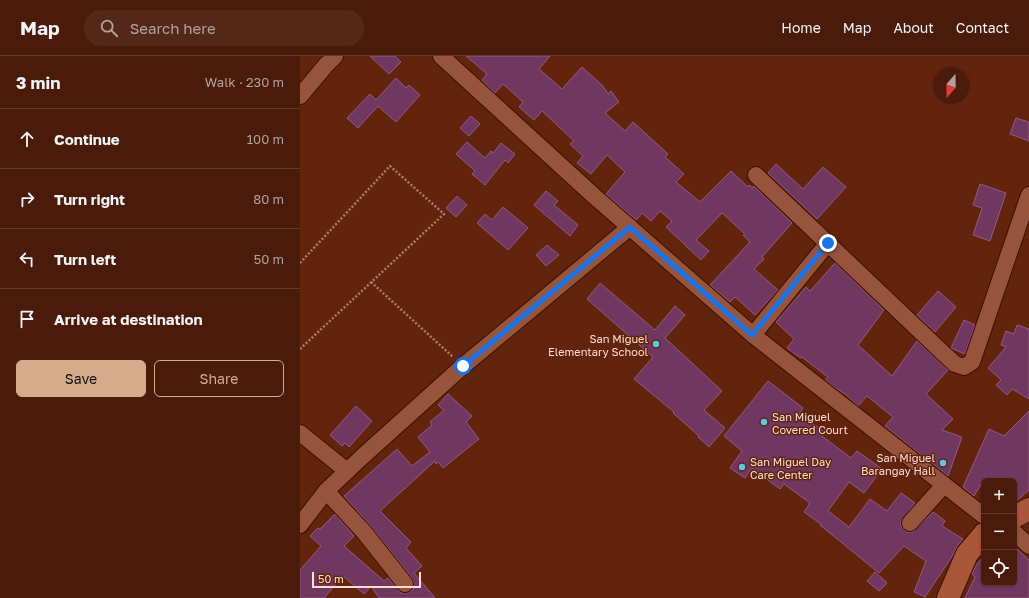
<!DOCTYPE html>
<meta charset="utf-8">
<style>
body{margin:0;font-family:"Golos Text",sans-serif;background:#542818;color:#f1f3f6}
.controls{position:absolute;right:12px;bottom:12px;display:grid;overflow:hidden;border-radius:6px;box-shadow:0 1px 3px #0004}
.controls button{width:36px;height:36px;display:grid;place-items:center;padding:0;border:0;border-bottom:1px solid #61392b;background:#4a1b0a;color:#f1f3f6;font:20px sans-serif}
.compass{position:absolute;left:633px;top:12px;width:36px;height:36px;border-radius:50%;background:#4a1b0a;box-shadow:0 1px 3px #0004;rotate:200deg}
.scale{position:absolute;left:12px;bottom:10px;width:109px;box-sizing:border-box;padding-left:4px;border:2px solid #fdddd3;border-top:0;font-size:11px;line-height:14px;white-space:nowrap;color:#fdddd3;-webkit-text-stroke:3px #62240d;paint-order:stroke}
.stop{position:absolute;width:12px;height:12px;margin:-9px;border:3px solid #1a73e8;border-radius:50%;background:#fff}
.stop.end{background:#1a73e8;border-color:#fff;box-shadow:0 1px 4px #0008}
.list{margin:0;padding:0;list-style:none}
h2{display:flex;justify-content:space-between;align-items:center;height:52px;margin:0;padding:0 16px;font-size:17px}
h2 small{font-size:13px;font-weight:400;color:#b2a19c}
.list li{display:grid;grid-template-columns:26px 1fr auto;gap:12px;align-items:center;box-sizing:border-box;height:60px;padding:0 16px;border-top:1px solid #61392b}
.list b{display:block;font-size:15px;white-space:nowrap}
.list em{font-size:13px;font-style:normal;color:#b2a19c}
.actions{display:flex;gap:8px;padding:12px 16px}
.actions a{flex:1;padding:9px 0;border:1px solid #d6ab8b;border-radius:6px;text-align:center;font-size:14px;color:#d6ab8b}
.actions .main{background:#d6ab8b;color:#111}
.icon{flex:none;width:22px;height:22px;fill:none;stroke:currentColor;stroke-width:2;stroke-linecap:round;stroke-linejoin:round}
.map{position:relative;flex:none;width:729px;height:542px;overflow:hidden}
header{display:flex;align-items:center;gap:24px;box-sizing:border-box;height:56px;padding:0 20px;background:#4a1b0a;border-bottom:1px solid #61392b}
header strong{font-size:19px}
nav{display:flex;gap:22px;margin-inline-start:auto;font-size:14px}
.search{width:280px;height:36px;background:#542818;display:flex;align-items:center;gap:10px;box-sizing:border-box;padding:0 14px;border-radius:22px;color:#b2a19c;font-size:15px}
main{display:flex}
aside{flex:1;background:#4a1b0a}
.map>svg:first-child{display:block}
</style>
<header>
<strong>Map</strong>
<div class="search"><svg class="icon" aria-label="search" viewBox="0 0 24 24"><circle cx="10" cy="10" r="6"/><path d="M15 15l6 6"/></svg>Search here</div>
<nav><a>Home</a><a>Map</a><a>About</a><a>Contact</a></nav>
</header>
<main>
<aside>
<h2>3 min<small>Walk · 230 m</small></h2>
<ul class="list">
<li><svg class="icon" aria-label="ahead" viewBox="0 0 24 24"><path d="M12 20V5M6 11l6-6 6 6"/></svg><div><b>Continue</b></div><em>100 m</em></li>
<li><svg class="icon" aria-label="right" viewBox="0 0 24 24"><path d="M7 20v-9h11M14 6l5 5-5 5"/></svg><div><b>Turn right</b></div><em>80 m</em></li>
<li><svg class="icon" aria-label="left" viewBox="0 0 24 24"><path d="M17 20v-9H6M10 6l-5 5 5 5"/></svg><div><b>Turn left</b></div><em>50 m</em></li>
<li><svg class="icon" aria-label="arrive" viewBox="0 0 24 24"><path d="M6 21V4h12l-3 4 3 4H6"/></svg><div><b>Arrive at destination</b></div></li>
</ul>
<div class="actions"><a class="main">Save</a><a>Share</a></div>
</aside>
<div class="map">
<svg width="729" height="542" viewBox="0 0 729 542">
<rect width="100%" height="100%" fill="#62240d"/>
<g fill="#703860" stroke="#945881">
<polygon points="70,0 95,0 101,6 89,18"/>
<polygon points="166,0 250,0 239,13 262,33 282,11 303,30 308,38 311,35 319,46 305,57 325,75 333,66 368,98 365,101 384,118 376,126 400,146 431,115 448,131 449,129 453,132 454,130 492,167 462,201 464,203 454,213 478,234 455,259 435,241 430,246 410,229 450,186 443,179 445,178 422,157 396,184 409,195 401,204 366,171 372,165 360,155 351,165 342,157 336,164 306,138 325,116 307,99 291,118 277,107 283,100 270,88 274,85 242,55 234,64 219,51 223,46 203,28 195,37 182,24 187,18"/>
<polygon points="96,22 106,32 109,29 120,39 96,66 78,50 58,72 47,62 70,38 76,44"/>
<polygon points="171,60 180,68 169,80 160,72"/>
<polygon points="716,62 729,66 729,85 710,78"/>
<polygon points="167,86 185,102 191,95 193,97 201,87 215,98 208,107 205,104 185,129 172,118 175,115 156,98"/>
<polygon points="476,108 503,133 523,111 546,131 517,163 468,117"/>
<polygon points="680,128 706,137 690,185 673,179 682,152 673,149"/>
<polygon points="246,135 258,145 254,149 278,169 270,180 234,149"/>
<polygon points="157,140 167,149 156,161 146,152"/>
<polygon points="203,151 228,172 208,194 177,167 185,158 192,164"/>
<polygon points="247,189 259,199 246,210 236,199"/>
<polygon points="535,207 584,254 558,289 592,320 617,285 648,314 626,338 653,363 642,374 662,381 648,420 585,370 593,361 567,340 558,350 544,337 544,338 525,324 528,321 502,301 501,302 487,292 494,283 476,266 506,231 510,235"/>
<polygon points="300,227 355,274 375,250 385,259 365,282 422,335 404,354 425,372 409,391 398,381 399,380 373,357 374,356 334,323 353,301 287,243"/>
<polygon points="638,235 656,251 635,276 617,259"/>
<polygon points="664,264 675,269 665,298 651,292"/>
<polygon points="717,269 729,273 729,343 712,333 707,339 696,329 701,324 688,312 706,291 701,289 706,275 714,278"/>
<polygon points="468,325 503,352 499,358 525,376 522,380 551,402 557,395 582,413 564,437 549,426 528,455 549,471 570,443 587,455 601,437 615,447 601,465 601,470 604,474 608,476 613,476 633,456 645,465 642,470 663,483 657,490 653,499 625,541 614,536 626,505 604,490 579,517 520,469 521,468 504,456 510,447 484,428 480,433 452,412 445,422 430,412 442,395 424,380"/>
<polygon points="148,338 172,360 166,366 179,383 143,412 138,406 136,408 135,405 80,455 111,486 106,492 122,510 114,517 135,542 79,542 71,530 64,538 43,520 24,542 0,542 0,514 21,490 10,480 18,472 20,473 35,458 54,480 44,490 84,525 88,522 101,537 107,537 111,535 114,532 114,527 112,522 71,470 44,440 97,393 112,410 130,396 118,381 132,369 130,366 144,354 138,349"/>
<polygon points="56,350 72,365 49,391 45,387 42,390 30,379"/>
<polygon points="729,355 729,434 714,447 714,425 683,425 674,440 663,431 689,373 704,380"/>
<polygon points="714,490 729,504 729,542 665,542 675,521 672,518 676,509 684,500 684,527 714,527"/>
<polygon points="575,516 587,527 579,535 567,525"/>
</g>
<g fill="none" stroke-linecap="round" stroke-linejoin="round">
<defs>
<g id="street">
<polyline points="141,0 294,140 453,279 684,460"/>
<polyline points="0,40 26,9 35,0"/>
<polyline points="456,119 642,296 655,308 664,311 672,306 729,139"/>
<polyline points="453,279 528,187"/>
<polyline points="0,377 47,415"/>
<polyline points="26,435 64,476 105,528"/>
<polyline points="610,467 644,429"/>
<polyline points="0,469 26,435 63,400 163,310 330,171"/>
<polyline points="714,476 729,490"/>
</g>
<g id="secondary">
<polyline points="714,461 729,453"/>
<polyline points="648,542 667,498 684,478"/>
</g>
</defs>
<use href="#street" stroke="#3e1001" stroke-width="18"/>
<use href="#secondary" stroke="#3e1001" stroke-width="24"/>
<g stroke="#ab7c6b" stroke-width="2.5" stroke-dasharray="2 2" stroke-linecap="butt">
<polyline points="0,207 90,110 144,158 0,293"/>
<polyline points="71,226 153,301"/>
</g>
<use href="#street" stroke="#97543d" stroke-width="16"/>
<use href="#secondary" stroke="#a9563a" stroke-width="22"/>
</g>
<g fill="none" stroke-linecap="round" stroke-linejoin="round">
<polyline stroke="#1a73e8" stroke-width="5" points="163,310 330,171 452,279 528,187"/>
</g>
<g fill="#5bc8e7" stroke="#62240d" stroke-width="1.5">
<circle cx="356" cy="288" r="4"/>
<circle cx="464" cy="366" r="4"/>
<circle cx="643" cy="407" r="4"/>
<circle cx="442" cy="411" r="4"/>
</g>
<g text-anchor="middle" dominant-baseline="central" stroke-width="3" stroke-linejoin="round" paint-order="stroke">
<g font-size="11" fill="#fdddd3" stroke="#62240d" text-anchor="end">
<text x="348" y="282">San Miguel<tspan x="348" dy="13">Elementary School</tspan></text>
<text x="472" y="360" text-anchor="start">San Miguel<tspan x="472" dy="13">Covered Court</tspan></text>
<text x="635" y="401">San Miguel<tspan x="635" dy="13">Barangay Hall</tspan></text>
<text x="450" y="405" text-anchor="start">San Miguel Day<tspan x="450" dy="13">Care Center</tspan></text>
</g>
</g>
</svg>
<div class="controls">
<button>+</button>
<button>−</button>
<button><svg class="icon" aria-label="locate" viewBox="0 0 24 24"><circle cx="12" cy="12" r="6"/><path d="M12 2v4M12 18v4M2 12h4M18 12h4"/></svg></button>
</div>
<svg class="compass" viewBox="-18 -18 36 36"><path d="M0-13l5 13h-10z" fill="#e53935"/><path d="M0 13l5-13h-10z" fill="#b2a19c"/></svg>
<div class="scale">50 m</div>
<div class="stop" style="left:163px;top:310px"></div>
<div class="stop end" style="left:528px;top:187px"></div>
</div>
</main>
